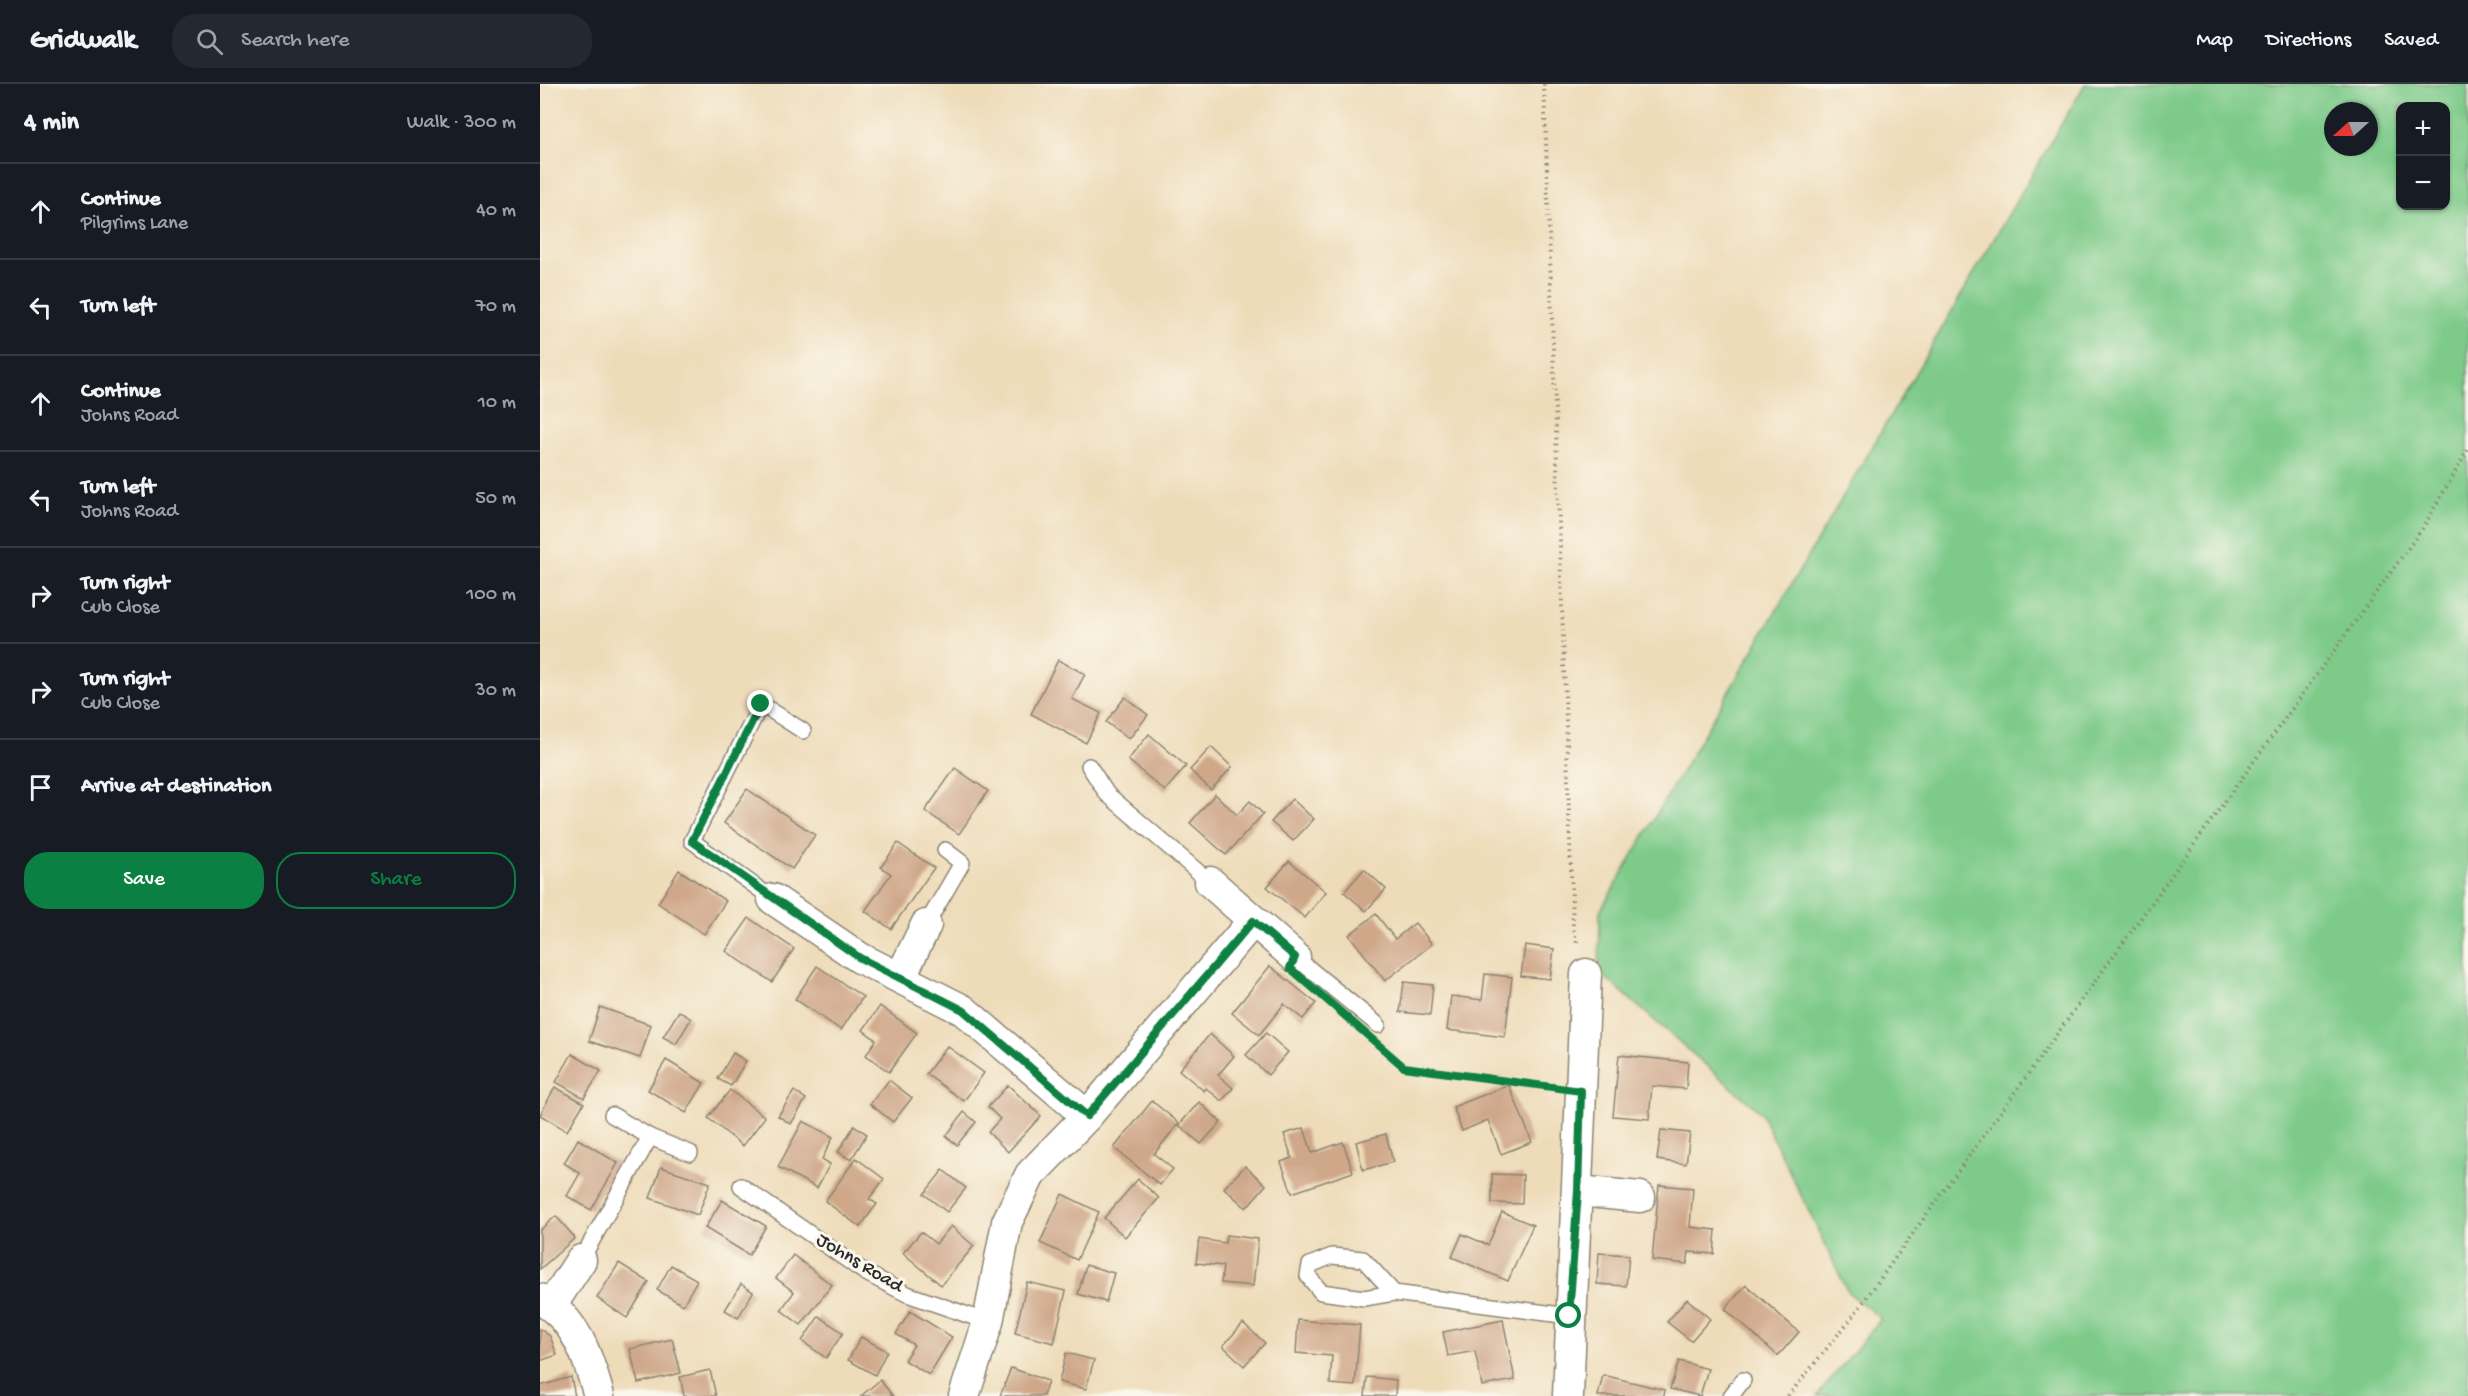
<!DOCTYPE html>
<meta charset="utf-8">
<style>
body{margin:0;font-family:"Gochi Hand",sans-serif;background:#242831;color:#f1f3f6}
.controls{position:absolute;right:18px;top:18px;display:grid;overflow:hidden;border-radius:12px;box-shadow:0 2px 4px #0004}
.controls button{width:54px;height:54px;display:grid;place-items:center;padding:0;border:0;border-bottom:2px solid #363941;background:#171b24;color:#f1f3f6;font:30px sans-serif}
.compass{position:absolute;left:1784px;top:18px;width:54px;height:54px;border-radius:50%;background:#171b24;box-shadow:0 2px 4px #0004;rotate:249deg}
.stop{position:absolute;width:18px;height:18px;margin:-14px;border:4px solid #0b8043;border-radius:50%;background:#fff}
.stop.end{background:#0b8043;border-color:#fff;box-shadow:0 2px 6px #0008}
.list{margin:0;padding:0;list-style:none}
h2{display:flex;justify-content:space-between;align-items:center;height:78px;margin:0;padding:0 24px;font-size:26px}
h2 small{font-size:20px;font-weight:400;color:#9ea1a6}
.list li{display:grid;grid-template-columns:39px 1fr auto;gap:18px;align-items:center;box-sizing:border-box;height:96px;padding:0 24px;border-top:2px solid #363941}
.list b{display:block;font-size:22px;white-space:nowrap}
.list p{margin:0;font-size:20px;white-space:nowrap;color:#9ea1a6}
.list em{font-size:20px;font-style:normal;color:#9ea1a6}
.actions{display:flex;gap:12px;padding:18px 24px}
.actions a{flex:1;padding:14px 0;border:2px solid #0b8043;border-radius:24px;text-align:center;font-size:21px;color:#0b8043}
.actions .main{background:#0b8043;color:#fff}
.icon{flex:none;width:33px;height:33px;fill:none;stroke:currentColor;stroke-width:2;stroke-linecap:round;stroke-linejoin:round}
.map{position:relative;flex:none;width:1928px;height:1312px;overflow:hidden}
header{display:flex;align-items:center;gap:36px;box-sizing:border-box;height:84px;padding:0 30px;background:#171b24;border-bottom:2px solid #363941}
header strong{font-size:28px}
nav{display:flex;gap:33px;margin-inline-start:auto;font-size:21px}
.search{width:420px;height:54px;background:#242831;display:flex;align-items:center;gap:15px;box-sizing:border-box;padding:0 21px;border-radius:24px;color:#9ea1a6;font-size:22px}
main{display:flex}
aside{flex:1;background:#171b24}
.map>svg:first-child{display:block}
</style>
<header>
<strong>Gridwalk</strong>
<div class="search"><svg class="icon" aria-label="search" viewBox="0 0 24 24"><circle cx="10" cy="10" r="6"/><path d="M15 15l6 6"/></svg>Search here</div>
<nav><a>Map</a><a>Directions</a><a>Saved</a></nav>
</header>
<main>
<aside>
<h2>4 min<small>Walk · 300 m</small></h2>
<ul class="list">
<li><svg class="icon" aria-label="ahead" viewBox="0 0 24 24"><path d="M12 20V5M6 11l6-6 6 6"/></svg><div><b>Continue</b><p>Pilgrims Lane</p></div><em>40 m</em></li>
<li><svg class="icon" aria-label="left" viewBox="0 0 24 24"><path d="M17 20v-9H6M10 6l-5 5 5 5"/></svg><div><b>Turn left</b></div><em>70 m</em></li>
<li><svg class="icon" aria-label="ahead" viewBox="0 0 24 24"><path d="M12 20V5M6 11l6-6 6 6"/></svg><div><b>Continue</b><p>Johns Road</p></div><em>10 m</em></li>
<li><svg class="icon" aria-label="left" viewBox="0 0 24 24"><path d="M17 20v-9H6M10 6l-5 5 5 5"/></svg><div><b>Turn left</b><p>Johns Road</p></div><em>50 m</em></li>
<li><svg class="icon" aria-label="right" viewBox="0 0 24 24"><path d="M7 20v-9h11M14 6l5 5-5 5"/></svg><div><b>Turn right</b><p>Cub Close</p></div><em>100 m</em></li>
<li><svg class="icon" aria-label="right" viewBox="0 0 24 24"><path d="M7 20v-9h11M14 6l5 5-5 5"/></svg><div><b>Turn right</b><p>Cub Close</p></div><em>30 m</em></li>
<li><svg class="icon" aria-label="arrive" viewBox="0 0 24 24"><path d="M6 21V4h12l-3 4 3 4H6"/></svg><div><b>Arrive at destination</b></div></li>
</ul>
<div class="actions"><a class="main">Save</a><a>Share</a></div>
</aside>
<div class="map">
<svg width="1928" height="1312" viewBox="0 0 1928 1312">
<rect width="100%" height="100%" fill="#fbf7ec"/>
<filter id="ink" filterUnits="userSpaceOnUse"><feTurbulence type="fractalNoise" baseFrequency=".0167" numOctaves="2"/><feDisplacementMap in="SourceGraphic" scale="12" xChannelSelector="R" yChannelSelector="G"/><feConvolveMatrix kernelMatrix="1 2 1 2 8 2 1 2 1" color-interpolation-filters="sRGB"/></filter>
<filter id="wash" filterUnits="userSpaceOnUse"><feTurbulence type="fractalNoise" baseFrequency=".008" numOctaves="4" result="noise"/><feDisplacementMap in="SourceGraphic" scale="24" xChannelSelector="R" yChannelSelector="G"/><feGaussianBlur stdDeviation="1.35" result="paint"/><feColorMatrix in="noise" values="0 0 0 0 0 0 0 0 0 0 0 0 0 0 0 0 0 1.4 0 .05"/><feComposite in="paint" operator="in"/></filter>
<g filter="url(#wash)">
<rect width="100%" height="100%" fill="#eedcb9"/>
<path fill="#7dca89" stroke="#547a5a" stroke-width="1.5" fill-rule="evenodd" d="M1545,0H1928V1312H1277L1341,1235L1308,1208L1221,1029L1059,888L1060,827ZM1860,22H1906V122H1860ZM1793,27H1829V63H1793Z"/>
<g id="blocks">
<g fill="#cfa789">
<polygon points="518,576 545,590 532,615 561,629 546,659 491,630"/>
<polygon points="585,613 608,631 589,655 566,638"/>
<polygon points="609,650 646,682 625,707 588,676"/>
<polygon points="671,663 692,683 671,706 650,686"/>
<polygon points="415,684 448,707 419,750 385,727"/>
<polygon points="207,705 275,751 252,785 184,739"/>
<polygon points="675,710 697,731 710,717 723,730 686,771 650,739"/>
<polygon points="752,715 774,735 753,757 731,738"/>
<polygon points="358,759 394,784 351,845 325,827 351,790 341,783"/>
<polygon points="749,777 786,808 765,834 727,803"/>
<polygon points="824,785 846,805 826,827 804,808"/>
<polygon points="139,786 186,817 164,850 118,819"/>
<polygon points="836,830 855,855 875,839 892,860 845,897 809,851"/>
<polygon points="209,834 254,865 232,898 186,867"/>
<polygon points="985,861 1014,865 1010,895 981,892"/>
<polygon points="277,882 323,913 301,946 255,915"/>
<polygon points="730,882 776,919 763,935 744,920 719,951 692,929"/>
<polygon points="945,890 972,893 965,953 907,946 911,912 942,916"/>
<polygon points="864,898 893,901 890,931 860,928"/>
<polygon points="340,922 377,949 349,988 326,971 336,956 323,946"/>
<polygon points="60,923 111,941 100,974 49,957"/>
<polygon points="139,927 151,935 136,960 123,953"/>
<polygon points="726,949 748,968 728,991 706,971"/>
<polygon points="670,950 694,972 678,991 693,1004 682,1017 666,1004 664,1007 639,986"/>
<polygon points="407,962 444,989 424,1017 386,990"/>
<polygon points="193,969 206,977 191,1002 178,995"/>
<polygon points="32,970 61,987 44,1014 16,998"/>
<polygon points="1079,971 1148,978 1146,1005 1112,1002 1109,1035 1073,1032"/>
<polygon points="126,976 164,999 146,1029 108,1006"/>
<polygon points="349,996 372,1014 353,1038 330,1020"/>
<polygon points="468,1001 501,1032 468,1068 448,1048 460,1035 448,1023"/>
<polygon points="969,1001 992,1058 961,1070 948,1036 922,1047 913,1023"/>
<polygon points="15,1003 44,1019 27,1047 0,1031"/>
<polygon points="190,1006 225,1033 203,1062 168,1034"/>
<polygon points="254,1007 266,1015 251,1040 238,1032"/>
<polygon points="612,1017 639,1039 614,1070 633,1085 620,1101 574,1064"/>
<polygon points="659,1018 681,1038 661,1060 639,1041"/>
<polygon points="424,1028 436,1038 417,1061 406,1052"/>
<polygon points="263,1037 293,1053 282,1075 290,1080 277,1104 238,1083"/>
<polygon points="314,1042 327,1050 311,1076 298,1068"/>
<polygon points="764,1044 772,1069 803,1058 813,1088 752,1109 741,1078 752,1074 744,1050"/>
<polygon points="1121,1046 1150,1049 1146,1080 1117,1076"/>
<polygon points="846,1050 853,1078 823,1086 816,1058"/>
<polygon points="38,1055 78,1079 51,1126 27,1112 40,1089 24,1079"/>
<polygon points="316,1074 344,1095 329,1115 337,1120 320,1143 285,1117"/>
<polygon points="705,1082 726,1101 706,1124 684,1104"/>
<polygon points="121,1083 170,1099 158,1131 110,1114"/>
<polygon points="403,1086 426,1104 407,1128 384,1110"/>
<polygon points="952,1090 983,1091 982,1120 952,1119"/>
<polygon points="598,1095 619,1114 585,1153 564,1134"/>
<polygon points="1119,1101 1153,1104 1150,1143 1176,1146 1174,1170 1149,1168 1147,1180 1112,1176"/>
<polygon points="522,1110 559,1128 537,1176 500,1159"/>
<polygon points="182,1116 226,1142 209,1171 165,1144"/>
<polygon points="962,1128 993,1141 968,1197 912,1173 922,1150 948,1161"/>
<polygon points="16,1132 35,1154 0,1185 0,1146"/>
<polygon points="411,1142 434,1162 401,1201 363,1169 381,1148 396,1160"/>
<polygon points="686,1151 718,1155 713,1202 681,1199 683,1182 656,1179 659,1155 685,1159"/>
<polygon points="1059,1169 1089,1171 1086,1202 1057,1200"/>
<polygon points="253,1171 292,1201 261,1241 241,1226 254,1208 236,1194"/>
<polygon points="79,1179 109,1198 87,1234 57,1214"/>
<polygon points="131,1181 157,1196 143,1221 117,1206"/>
<polygon points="546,1181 574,1189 566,1218 538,1210"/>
<polygon points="487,1198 526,1207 514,1259 475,1249"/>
<polygon points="201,1200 213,1208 198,1234 185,1226"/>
<polygon points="1206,1201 1259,1248 1238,1272 1185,1225"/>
<polygon points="1147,1215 1170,1235 1151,1257 1127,1238"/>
<polygon points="370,1227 412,1253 389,1291 364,1276 374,1261 356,1250"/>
<polygon points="279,1232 303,1249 286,1274 262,1257"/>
<polygon points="758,1236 820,1241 815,1302 790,1300 792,1272 756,1269"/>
<polygon points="963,1236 975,1296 942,1302 935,1267 908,1272 903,1248"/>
<polygon points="703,1239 725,1259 704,1282 683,1262"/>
<polygon points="0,1245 10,1252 17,1271 0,1277"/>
<polygon points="321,1253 347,1267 335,1291 308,1276"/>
<polygon points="132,1255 141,1289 98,1299 90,1265"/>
<polygon points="526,1269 554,1276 546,1305 519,1298"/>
<polygon points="1139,1277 1168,1285 1160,1312 1130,1305"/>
<polygon points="471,1284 508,1297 503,1312 460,1312"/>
<polygon points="170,1286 176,1312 144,1312 140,1293"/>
<polygon points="1063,1291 1125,1306 1124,1312 1058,1312"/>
<polygon points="31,1293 35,1312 0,1312 0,1302"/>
<polygon points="827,1293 856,1296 855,1312 825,1312"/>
<polygon points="340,1296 353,1312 321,1312"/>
</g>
</g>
</g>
<g filter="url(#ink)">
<use href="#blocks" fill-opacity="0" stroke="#8c8472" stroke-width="1.5"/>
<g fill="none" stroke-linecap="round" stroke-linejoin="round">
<defs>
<g id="lane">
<polyline points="549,682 567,710 670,798"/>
<polyline points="233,815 152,757 221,620 263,647"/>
<polyline points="386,841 422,779 405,766"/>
<polyline points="755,873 838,941"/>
<polyline points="72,1031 110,1053 150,1069"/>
<polyline points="201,1102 326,1189 367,1210 448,1238"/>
<polyline points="41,1176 110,1053"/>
<polyline points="854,1209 823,1175 792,1172 770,1181 768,1192 781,1208 824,1214 854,1209 1029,1232"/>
<polyline points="1191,1312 1203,1296"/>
</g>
<g id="street">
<polyline points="670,798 755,873"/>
<polyline points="233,815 320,874 423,926 547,1032"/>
<polyline points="360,894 386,841"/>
<polyline points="1038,1107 1100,1113"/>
<path d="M0,1215C37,1236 48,1273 59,1312"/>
<polyline points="11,1222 41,1176"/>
<polyline points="424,1312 448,1238 467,1138 490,1091 547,1032 713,837"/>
<polyline points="1028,1312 1046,890"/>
</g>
</defs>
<use href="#lane" stroke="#8c8472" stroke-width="18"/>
<use href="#street" stroke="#8c8472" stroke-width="33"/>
<g stroke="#8c8472" stroke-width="4" stroke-dasharray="1.5 4.5" stroke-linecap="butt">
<polyline points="1004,0 1033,844 1037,859"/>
<polyline points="843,965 864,983 1011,1003"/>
<polyline points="1248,1312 1314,1231 1882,445 1928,366"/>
</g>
<use href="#lane" stroke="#fff" stroke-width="15"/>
<use href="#street" stroke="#fff" stroke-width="30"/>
</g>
</g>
<g fill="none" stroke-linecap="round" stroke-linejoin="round" filter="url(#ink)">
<polyline stroke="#0b8043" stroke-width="8" points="221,620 152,757 320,874 423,926 547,1032 713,837 755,873 750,884 864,983 1041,1007 1038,1107 1029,1232"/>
</g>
<g text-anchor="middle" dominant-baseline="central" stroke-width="6" stroke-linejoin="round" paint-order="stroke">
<g font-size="20" fill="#2b2b2b" stroke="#fbf7ec">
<text transform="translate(319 1180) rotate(31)">Johns Road</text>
</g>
</g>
</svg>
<div class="controls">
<button>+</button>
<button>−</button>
</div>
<svg class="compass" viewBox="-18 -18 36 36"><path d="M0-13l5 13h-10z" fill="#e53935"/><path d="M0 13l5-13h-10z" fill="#9ea1a6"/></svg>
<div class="stop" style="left:1029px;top:1232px"></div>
<div class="stop end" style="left:221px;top:620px"></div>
</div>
</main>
